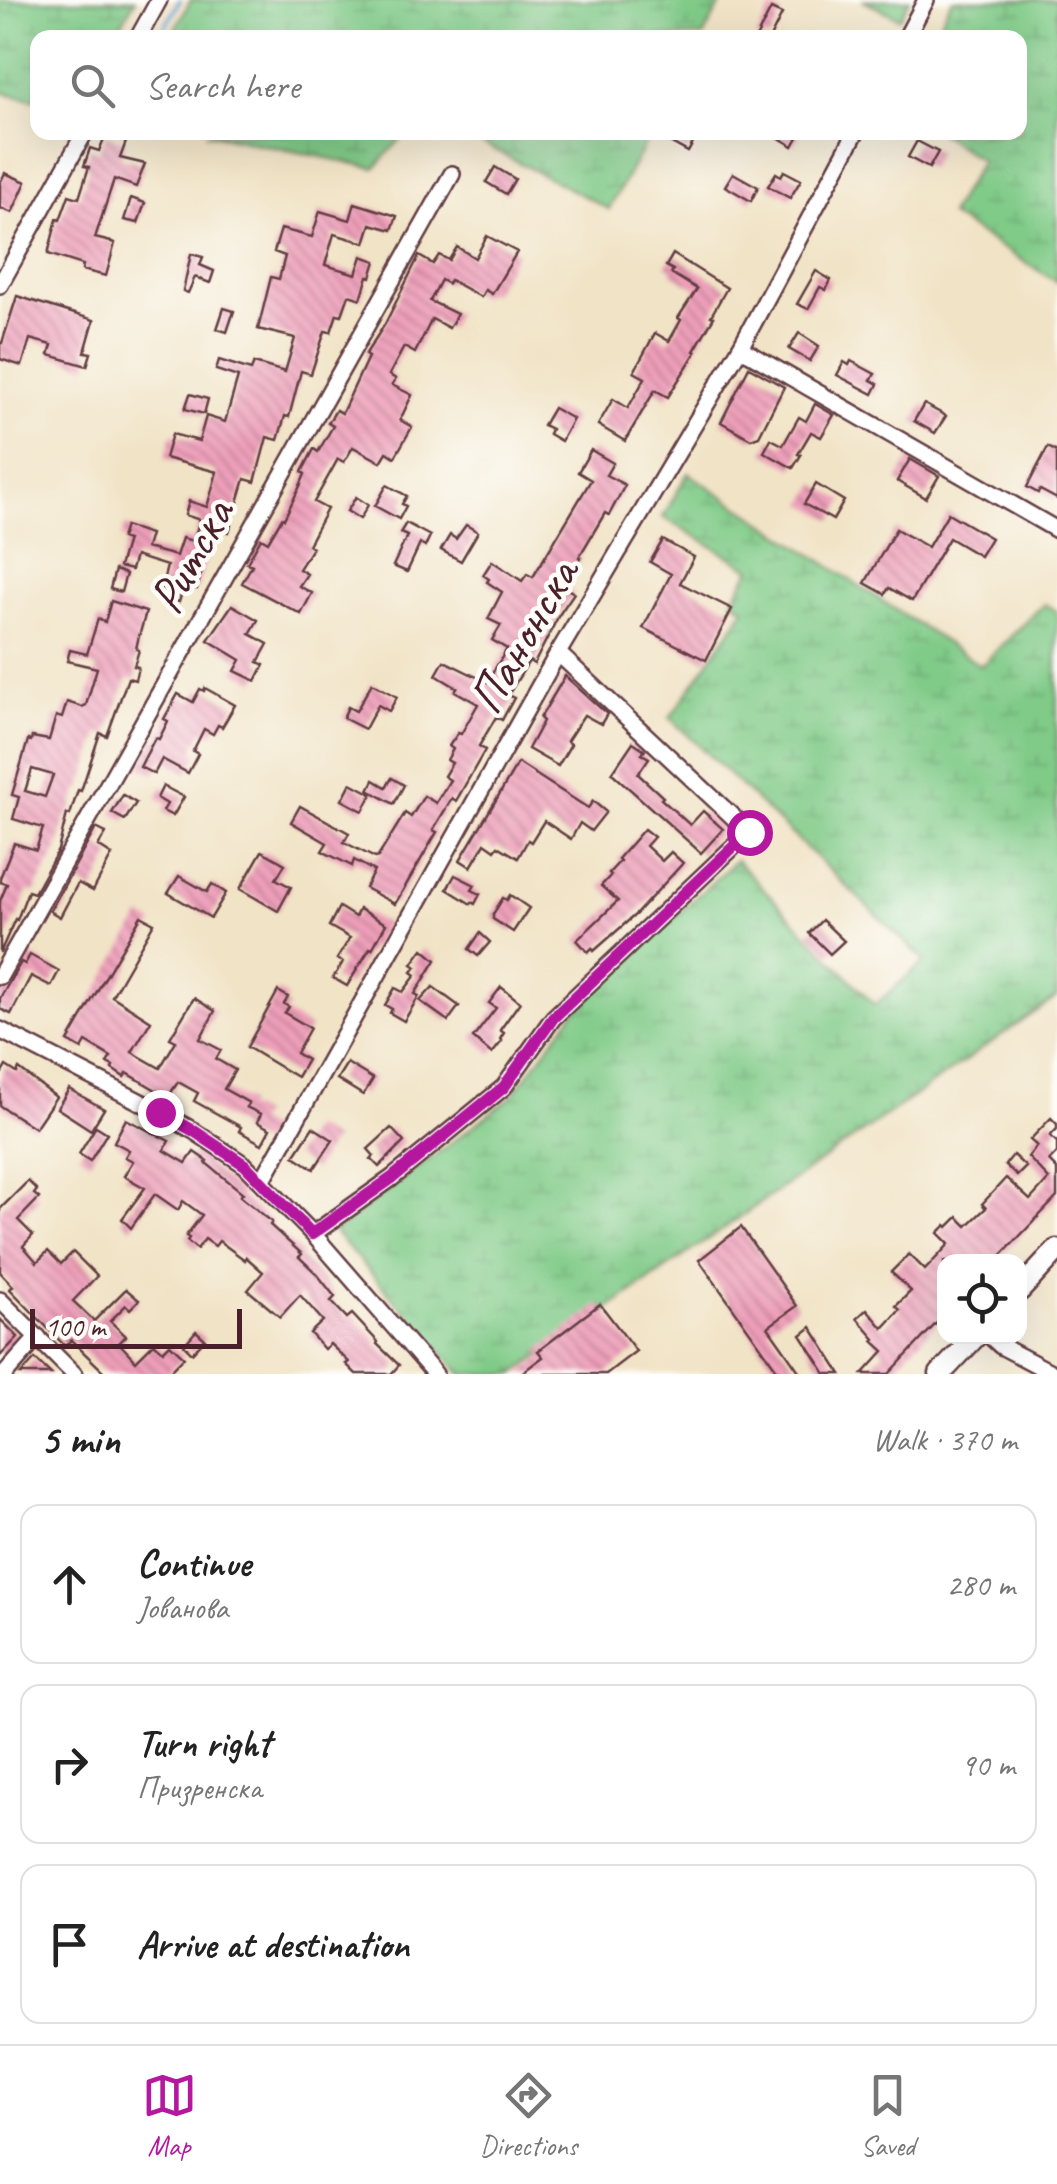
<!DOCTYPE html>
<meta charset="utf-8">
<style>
body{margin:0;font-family:Caveat,sans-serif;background:#f2f2f2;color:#222}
.controls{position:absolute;right:30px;bottom:30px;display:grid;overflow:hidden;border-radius:20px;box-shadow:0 10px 40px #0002}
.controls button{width:90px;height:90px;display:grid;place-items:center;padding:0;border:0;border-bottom:2px solid #e0e0e0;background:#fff;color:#222;font:50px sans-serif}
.scale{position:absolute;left:30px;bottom:25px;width:212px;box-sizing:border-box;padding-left:10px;border:5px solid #4a1f2b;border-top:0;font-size:28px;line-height:35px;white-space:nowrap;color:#4a1f2b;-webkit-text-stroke:8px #fdfcf7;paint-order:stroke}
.stop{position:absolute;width:30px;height:30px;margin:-22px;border:8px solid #b5179e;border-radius:50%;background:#fff}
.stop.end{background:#b5179e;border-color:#fff;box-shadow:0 2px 10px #0008}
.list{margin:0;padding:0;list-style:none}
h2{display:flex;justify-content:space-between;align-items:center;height:130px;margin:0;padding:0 40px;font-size:42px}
h2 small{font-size:32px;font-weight:400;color:#767676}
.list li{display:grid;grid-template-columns:65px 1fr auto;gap:30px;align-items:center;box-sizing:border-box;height:160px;margin:0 20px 20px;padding:0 20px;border:2px solid #e0e0e0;border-radius:20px}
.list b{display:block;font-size:38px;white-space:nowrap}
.list p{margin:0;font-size:32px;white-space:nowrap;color:#767676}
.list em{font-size:32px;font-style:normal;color:#767676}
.icon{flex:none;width:55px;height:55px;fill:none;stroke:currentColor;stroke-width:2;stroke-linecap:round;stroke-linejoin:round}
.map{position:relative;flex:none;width:1057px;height:1374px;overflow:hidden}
.search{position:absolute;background:#fff;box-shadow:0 10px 40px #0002;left:30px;right:30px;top:30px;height:110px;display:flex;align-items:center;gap:25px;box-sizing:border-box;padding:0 35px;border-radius:20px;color:#767676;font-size:38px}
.sheet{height:670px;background:#fff}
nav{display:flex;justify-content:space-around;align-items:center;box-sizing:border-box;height:140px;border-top:2px solid #e0e0e0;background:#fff;font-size:28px;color:#767676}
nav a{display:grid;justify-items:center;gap:5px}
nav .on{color:#b5179e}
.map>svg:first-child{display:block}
</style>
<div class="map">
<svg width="1057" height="1374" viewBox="0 0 1057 1374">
<defs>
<pattern id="wetland-marsh" width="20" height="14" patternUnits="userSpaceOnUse" patternTransform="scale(2.5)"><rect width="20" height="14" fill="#80cb88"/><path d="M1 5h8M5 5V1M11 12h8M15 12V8" fill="none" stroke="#70ae76"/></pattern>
<pattern id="building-back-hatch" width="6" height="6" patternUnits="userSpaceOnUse" patternTransform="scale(2.5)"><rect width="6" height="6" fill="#ee9fba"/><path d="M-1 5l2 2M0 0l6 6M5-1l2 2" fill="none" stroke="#c38197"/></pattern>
</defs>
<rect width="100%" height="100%" fill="#fdfcf7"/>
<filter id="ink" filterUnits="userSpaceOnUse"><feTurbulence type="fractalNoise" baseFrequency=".01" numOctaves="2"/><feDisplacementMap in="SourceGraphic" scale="20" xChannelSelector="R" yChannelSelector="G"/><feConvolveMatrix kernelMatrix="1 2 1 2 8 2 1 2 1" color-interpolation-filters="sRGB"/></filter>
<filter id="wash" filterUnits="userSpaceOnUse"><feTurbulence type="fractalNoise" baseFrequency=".0048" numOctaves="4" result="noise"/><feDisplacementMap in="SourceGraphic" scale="40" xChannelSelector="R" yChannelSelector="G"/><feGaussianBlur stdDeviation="2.25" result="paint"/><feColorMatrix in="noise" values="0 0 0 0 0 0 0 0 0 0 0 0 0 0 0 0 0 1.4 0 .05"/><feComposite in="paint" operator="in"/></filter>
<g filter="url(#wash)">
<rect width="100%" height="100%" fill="#f1e3c6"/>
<g fill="url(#wetland-marsh)" stroke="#65755a" stroke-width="2.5">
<polygon points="0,0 135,0 114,37 38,38 37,100 0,92"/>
<polygon points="191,0 723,0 703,37 170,37"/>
<polygon points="862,0 910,0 900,18"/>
<polygon points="952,0 1057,0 1057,282 949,215 981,161 940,133 1020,132 1020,38 933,37"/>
<polygon points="206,133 406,132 406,133 375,168"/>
<polygon points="462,133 651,133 609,209"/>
<polygon points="688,473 981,666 1044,604 1057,611 1057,997 514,1374 461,1374 334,1232 511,1097 578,1007 736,860 875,1005 925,961 670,718 745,609 733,600 751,569 663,517"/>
</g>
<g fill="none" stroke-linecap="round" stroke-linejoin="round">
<polyline stroke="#60a4d5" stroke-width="4" points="159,38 180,0"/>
</g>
<g id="blocks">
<g fill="url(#building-back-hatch)" fill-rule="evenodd">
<polygon points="771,9 782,14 770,38 756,38"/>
<polygon points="673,132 699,132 688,152 668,141"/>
<polygon points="769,132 801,132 793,146"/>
<polygon points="106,134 126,142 120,158 145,164 136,187 114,179 95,238 115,243 106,276 82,270 83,265 48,254 57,219 60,220 69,195 79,198 89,167 84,166 90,148 99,151"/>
<polygon points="917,141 938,152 929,168 908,157"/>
<polygon points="495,167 515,179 506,194 486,182"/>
<polygon points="784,171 801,180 790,198 768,186 776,173 781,176"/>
<polygon points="5,173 26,182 12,213 0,208 0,183"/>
<polygon points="733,173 758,187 751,201 725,186"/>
<polygon points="131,198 145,203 138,223 124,220"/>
<polygon points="355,203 397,216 392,230 371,224 365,243 334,234 325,265 356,274 362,256 376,261 371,277 368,276 361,299 349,295 342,315 337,314 331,332 325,331 311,374 301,371 289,417 285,416 278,440 267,437 255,482 245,479 229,532 217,529 207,560 205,559 197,589 184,586 179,602 159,597 167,566 135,556 131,570 119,567 127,540 121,538 125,526 150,534 146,548 176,556 182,538 193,541 200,520 185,515 189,501 207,507 217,472 165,458 172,434 199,441 206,416 225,422 238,377 216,370 219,360 251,370 254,363 285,372 295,338 258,329 271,277 279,279 285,256 274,252 281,229 312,237 320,211 350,220"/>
<polygon points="487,236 517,252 492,294 485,290 481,297 450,280 448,284 441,280 430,301 457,314 449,328 432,319 415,353 404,347 389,375 396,379 392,385 412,395 400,420 412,427 395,457 387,452 381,462 353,447 344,462 338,459 314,502 327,509 308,545 312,548 299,569 307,574 299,586 312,593 301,614 242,583 252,565 247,563 261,538 268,542 282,518 284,519 300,486 305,474 302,472 314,449 318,452 333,426 328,423 336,410 342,413 368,357 365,355 385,324 419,256 433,264 439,255 449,260 457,247 475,258"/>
<polygon points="191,254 203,257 200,265 214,271 210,283 195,277 188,293 183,291"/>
<polygon points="673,254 727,288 711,316 714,317 694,351 696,352 668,397 655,390 625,441 598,425 613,399 628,408 645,378 634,372 655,333 669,341 681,320 678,318 697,289 671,273 673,270 666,266"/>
<polygon points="816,271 831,280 826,290 820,287 808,309 797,304"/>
<polygon points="17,296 94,320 85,352 91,353 87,366 49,355 52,345 30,339 22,366 0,359 0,343 2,343"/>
<polygon points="224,308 234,311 227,332 217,329"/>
<polygon points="799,333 819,346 810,361 789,349"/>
<polygon points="851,361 875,374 871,380 878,384 873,394 837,375 844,362 849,365"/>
<polygon points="749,367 784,387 759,436 751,439 721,422"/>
<polygon points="190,394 208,399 204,414 185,409"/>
<polygon points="815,404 834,415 821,437 811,432 798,454 801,455 793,468 764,452 771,439 783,445 799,417 806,421"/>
<polygon points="924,404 946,416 935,433 914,421"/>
<polygon points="553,408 573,419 561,441 549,434 551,429 543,425"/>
<polygon points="1048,447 1057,452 1057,499 1040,490 1038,493 1027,487"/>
<polygon points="591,450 613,463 606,475 625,485 609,515 605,513 579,557 581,558 564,587 574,593 559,615 534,664 529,661 508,695 514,698 502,720 496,717 479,746 485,750 456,801 452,798 433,830 437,832 395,904 365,888 374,871 354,860 352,866 322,851 327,843 291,822 300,806 349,833 344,842 375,858 378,857 405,813 411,817 424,796 436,803 450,780 444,776 452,763 447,760 453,749 449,746 458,733 461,734 478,704 455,691 457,688 436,675 444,661 487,682 507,649 492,640 501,625 488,619 502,592 487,582 489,579 483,575 492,561 522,581 527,574 533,577 591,480 578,472"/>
<polygon points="910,459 939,476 926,498 897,481"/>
<polygon points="816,484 844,501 833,520 804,504"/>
<polygon points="387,485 407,496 402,504 406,506 399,519 375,506"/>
<polygon points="356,497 368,505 360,519 347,511"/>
<polygon points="948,513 991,538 980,556 949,538 912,601 889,588 885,594 865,583 896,529 928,547"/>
<polygon points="406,523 430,536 425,547 420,544 407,572 393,566 407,536 400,533"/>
<polygon points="466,525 478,532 461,561 441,550 450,535 456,539"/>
<polygon points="663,540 694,557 680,583 732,609 706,660 643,628 671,574 650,562"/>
<polygon points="115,570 126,574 121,592 110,589"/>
<path d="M111,601L146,612L138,640L136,649L139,650L134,666L138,667L135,680L128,678L107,736L100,733L81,791L78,790L70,815L67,814L58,850L34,893L28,891L17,920L15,919L0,953V901L7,884L0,882V878L14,843L36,850L43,828L13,819L19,797L12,795L28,740L31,741L32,737L49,740L56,716L62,718L67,702L82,707L86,705L97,668L67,661L70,650L87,654L98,619L105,622ZM32,769L53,775L45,797L25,791Z"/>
<polygon points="232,605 258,620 250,634 268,644 258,662 264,665 256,681 235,671 241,660 208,640"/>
<polygon points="565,676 607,714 601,724 584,715 567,741 571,744 558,766 528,749 543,721 540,718"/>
<polygon points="372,683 397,697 389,711 378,705 365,729 343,718 348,707 356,711"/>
<polygon points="205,688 235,705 222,727 218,725 213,734 204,729 193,751 198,754 188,773 162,759 154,774 140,767 155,738 159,739 168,721 164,719 178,694 193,702 200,689 204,691"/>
<polygon points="633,742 645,750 642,754 649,758 638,774 663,797 661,799 690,825 703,811 723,829 701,853 612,773"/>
<polygon points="518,763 588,808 593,801 606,812 591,831 580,823 571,839 544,821 531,842 528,840 518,858 498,846 495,850 485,843 471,867 460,860"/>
<polygon points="392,778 404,785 394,804 369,790 374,780 386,787"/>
<polygon points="351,783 372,794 363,811 342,800"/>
<polygon points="163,786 184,797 173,816 163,811 167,804 157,798"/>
<polygon points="123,795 136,803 125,820 112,813"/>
<polygon points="96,828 106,833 98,846 112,855 93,891 78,883 60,917 50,911"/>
<polygon points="644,829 654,837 646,846 662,861 671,852 683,863 636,914 594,951 592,948 588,952 577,940 618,901 601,886 611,875 609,873 620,861 618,859"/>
<polygon points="262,851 285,864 276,879 291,887 278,911 240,889"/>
<polygon points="455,875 475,885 472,890 480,894 475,904 472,902 471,904 447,889"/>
<polygon points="179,876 207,892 212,884 226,893 211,918 168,893"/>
<polygon points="510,895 529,908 513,932 493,919 493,914 503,898 507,900"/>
<polygon points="339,907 355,917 359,909 386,924 372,949 370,948 347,986 333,978 343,962 337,959 350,938 329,926"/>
<polygon points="141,916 154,923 112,996 151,1021 132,1052 160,1068 176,1041 170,1038 194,998 215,1011 200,1039 221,1050 216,1059 235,1070 224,1089 249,1103 246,1107 261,1114 257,1122 270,1129 262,1144 239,1131 241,1127 194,1101 198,1093 178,1082 168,1097 127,1073 124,1077 112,1069 113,1066 107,1063 111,1057 86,1042 82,1049 68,1041"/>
<polygon points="822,920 844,941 830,954 809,933"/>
<polygon points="480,933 490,942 478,956 469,949"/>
<polygon points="423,949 436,960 415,994 419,996 404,1021 390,1013 392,1009 385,1005 395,988 403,992 416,975 412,972 416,967 412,964"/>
<polygon points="30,955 59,971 51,986 31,976 11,1014 0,1009 0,998 21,962 25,964"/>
<polygon points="433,987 459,1006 448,1021 420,1001"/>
<polygon points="501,987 520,1002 500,1030 504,1033 500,1039 502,1041 492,1054 473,1038 496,1008 489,1003"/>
<polygon points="278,991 288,997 284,1004 289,1007 285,1013 310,1028 296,1053 307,1060 297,1077 247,1047"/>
<polygon points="347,1063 373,1079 363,1095 337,1079"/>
<polygon points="6,1066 17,1073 19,1069 56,1097 35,1128 0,1106 0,1076"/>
<polygon points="69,1089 104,1109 91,1130 57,1108"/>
<polygon points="1051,1118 1057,1124 1057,1129 1050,1136 1057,1142 1057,1153 1049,1161 1057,1169 1057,1197 995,1262 944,1262 944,1315 889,1374 863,1374 884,1351 873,1341 875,1339 857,1318 867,1309 883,1328 900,1310 896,1306 911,1291 891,1272 909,1254 925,1270 949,1244 938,1233 946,1225 948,1227 958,1217 967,1226 986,1208 982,1204 1006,1178 1030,1200 1049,1179 1028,1157 1037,1146 1030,1140"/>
<polygon points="126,1119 169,1141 164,1150 186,1163 194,1152 207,1161 206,1163 243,1193 240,1196 272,1222 270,1225 302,1254 299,1257 317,1274 335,1297 331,1301 347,1318 352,1314 378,1342 377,1344 399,1365 391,1374 356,1374 346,1364 349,1362 330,1344 324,1349 310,1333 323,1321 300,1295 280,1317 248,1290 263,1272 246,1257 245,1260 219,1241 215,1246 205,1239 197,1249 187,1241 189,1238 186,1236 202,1215 183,1201 178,1210 155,1194 131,1228 122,1219 145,1188 124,1176 133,1161 125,1157 129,1150 114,1142"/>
<polygon points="96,1126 107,1133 90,1161 79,1154"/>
<polygon points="313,1127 333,1140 314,1169 294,1156"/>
<polygon points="391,1128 404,1142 379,1167 371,1159 374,1156 368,1149"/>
<polygon points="1013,1155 1026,1167 1017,1176 1005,1165"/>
<polygon points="28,1181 37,1190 34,1194 39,1198 18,1220 33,1235 23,1246 37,1262 48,1251 61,1264 73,1252 97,1276 73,1301 94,1321 126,1289 139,1300 130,1309 126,1305 110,1321 126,1336 119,1343 136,1361 154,1343 163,1351 170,1344 184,1357 167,1374 106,1374 71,1340 65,1346 10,1289 13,1286 0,1272 0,1209"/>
<polygon points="741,1227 797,1306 768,1327 801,1374 780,1374 699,1260"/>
<polygon points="600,1304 636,1351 606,1374 520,1374 543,1357 538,1351"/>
<polygon points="0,1319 18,1337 0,1356"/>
<polygon points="811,1327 841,1374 826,1374 801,1335"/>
<polygon points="196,1331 205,1339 192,1353 184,1345"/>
<polygon points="35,1359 51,1374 21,1374"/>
</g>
</g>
</g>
<g filter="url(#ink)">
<use href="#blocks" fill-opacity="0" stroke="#633c42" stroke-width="2.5"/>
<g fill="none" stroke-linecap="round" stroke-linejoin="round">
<defs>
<g id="minor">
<polyline points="138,38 159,0"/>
<polyline points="906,38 926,0"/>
<polyline points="0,285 85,132"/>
<polyline points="740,348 1057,530"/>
<polyline points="0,976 452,174"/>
<polyline points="0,1030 160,1112 194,1131 245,1165 313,1234 435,1374"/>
<polyline points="262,1181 558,653 740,348 856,132"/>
<polyline points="313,1234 392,1178 504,1087 553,1018 749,832 558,653"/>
<polyline points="0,1300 74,1374"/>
<polyline points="990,1336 1001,1346 1054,1374"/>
<polyline points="5,1374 38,1337"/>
</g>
<g id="tertiary">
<polyline points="1020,1290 1057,1250"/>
<polyline points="940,1374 976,1336"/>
</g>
</defs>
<use href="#minor" stroke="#633c42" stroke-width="20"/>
<use href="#tertiary" stroke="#633c42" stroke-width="25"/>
<use href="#minor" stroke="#fff" stroke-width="15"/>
<use href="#tertiary" stroke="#fff" stroke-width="20"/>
</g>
</g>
<g fill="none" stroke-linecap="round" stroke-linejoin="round" filter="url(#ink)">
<polyline stroke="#b5179e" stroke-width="12" points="160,1112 194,1131 245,1165 312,1234 392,1178 504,1087 553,1018 749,832"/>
</g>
<g text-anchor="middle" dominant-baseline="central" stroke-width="9" stroke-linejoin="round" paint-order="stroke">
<g font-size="50" fill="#4a1f2b" stroke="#fdfcf7">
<text transform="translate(191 556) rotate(-61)">Ритска</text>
<text transform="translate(523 636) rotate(-60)">Панонска</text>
</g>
</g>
</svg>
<div class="controls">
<button><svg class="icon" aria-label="locate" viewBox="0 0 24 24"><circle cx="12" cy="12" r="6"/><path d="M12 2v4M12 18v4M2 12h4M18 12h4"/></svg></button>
</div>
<div class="scale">100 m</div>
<div class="stop" style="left:749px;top:832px"></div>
<div class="stop end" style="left:160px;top:1112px"></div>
<div class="search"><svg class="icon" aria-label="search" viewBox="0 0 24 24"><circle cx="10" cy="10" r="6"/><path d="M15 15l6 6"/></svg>Search here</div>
</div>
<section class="sheet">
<h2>5 min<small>Walk · 370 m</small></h2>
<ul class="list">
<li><svg class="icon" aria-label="ahead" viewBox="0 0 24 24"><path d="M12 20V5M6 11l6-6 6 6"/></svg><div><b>Continue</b><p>Јованова</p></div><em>280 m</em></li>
<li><svg class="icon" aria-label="right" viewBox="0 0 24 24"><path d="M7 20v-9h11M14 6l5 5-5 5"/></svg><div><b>Turn right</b><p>Призренска</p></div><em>90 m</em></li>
<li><svg class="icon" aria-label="arrive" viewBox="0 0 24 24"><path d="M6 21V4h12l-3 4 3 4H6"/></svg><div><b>Arrive at destination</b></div></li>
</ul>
</section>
<nav>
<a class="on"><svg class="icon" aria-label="map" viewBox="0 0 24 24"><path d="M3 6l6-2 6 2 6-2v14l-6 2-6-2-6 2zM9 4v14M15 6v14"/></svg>Map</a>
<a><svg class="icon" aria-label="directions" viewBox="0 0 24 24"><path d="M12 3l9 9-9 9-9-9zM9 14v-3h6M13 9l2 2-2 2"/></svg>Directions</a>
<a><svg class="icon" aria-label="saved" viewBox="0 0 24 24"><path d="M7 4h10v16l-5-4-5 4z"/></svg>Saved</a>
</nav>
